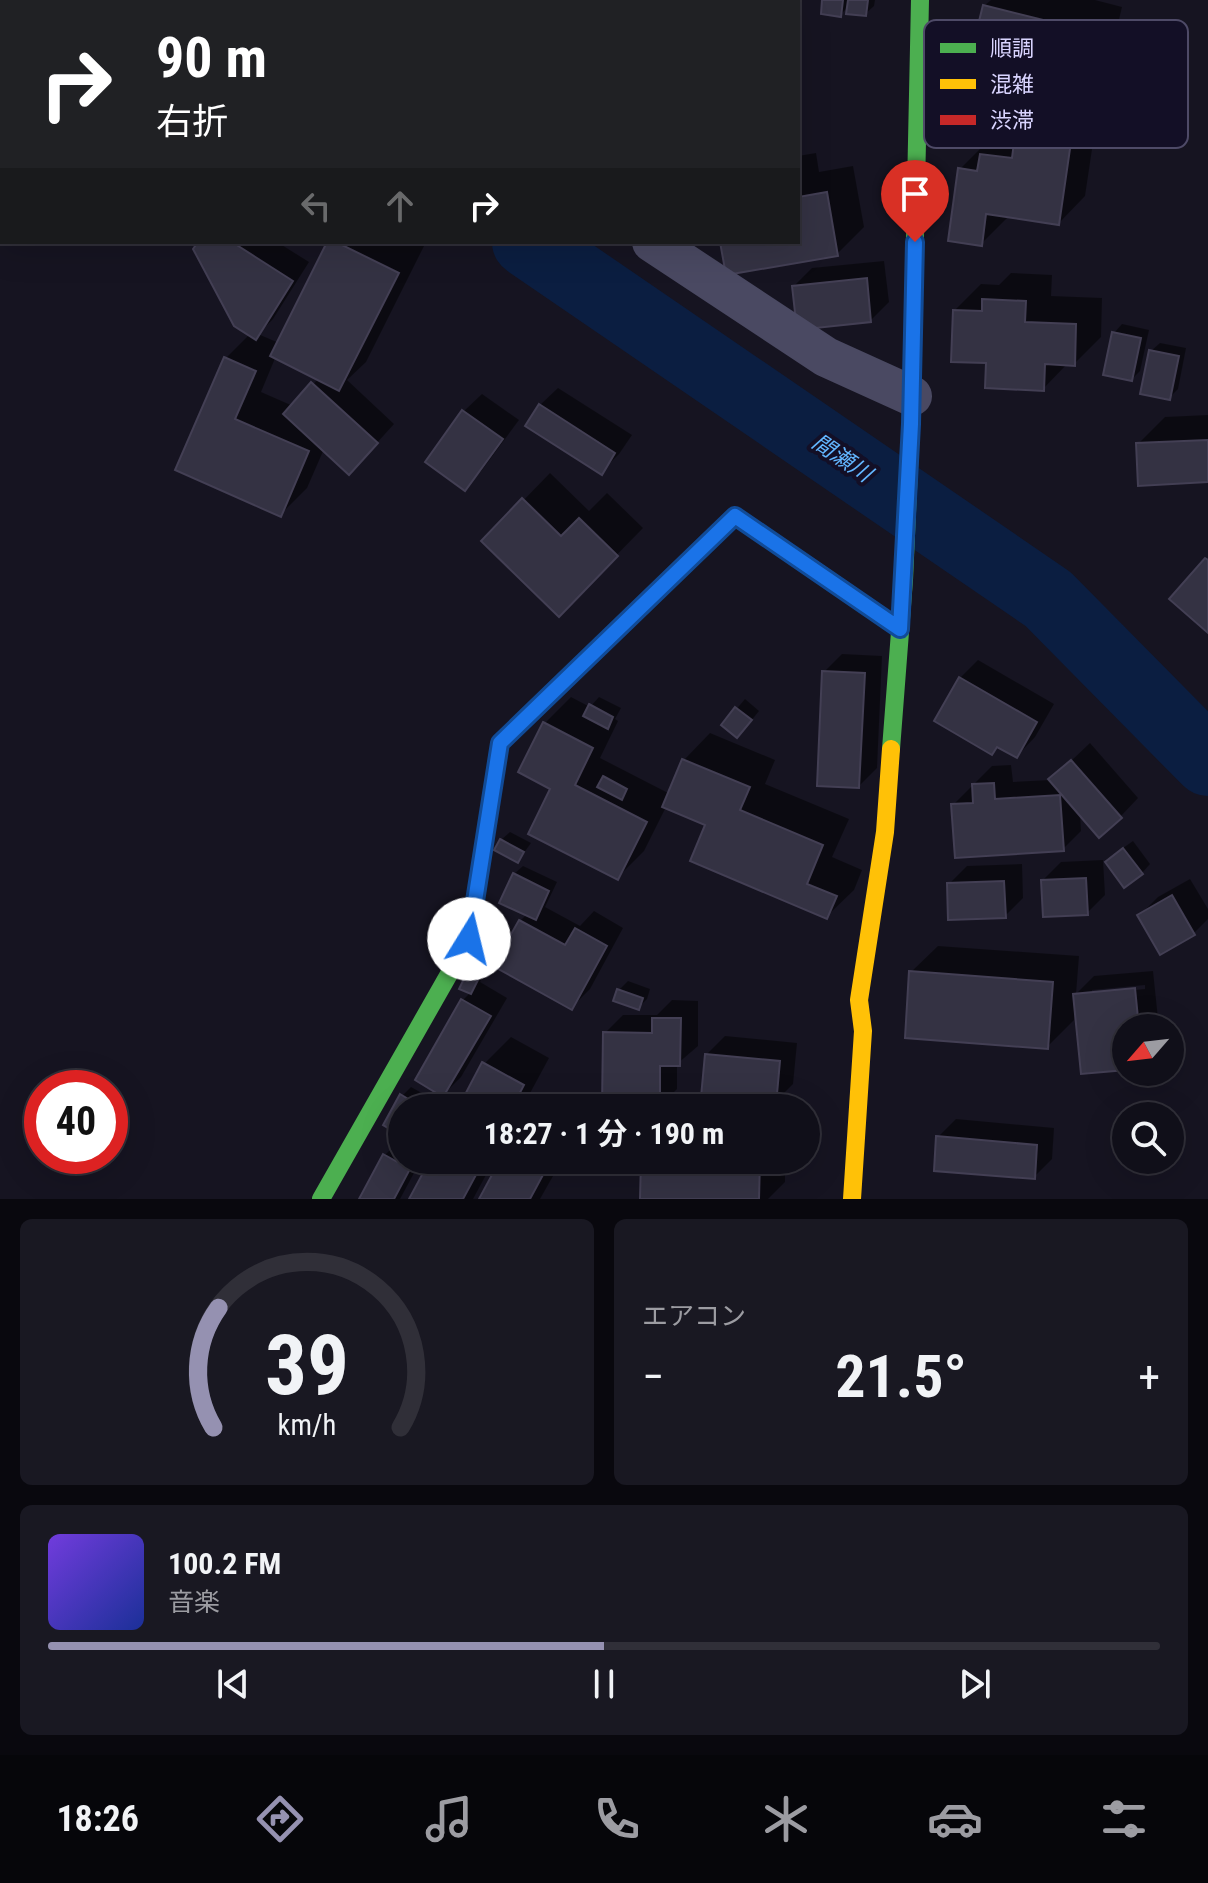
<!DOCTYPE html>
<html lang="ja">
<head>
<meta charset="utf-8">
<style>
  :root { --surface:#100f19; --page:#191822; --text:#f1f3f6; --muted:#9c9ca2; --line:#302f38; --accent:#9591b1 }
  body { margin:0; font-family:"Roboto Condensed","Noto Sans JP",sans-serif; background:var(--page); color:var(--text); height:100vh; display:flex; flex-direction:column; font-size:30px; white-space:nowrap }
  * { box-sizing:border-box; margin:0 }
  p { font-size:26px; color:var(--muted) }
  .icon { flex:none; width:44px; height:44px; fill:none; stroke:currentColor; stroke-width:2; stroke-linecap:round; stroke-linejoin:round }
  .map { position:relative; height:1199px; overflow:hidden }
  .side { display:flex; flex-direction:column; gap:20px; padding:20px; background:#09080e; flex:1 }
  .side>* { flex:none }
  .hud { position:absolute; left:0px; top:0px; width:800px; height:244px; box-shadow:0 8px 32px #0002,0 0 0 2px var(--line); background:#202124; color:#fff; overflow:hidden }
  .needle { width:52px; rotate:242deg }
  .controls { position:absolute; left:1112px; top:1014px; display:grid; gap:16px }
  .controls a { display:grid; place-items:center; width:72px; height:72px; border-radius:50%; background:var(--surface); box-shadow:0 8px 32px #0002,0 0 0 2px var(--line); font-size:40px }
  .speed { position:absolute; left:24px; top:1070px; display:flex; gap:16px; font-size:40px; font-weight:700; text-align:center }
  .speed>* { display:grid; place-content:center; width:104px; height:104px; border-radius:50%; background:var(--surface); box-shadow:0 8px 32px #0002,0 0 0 2px var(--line); line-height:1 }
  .speed .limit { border:12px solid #d22; background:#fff; color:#111 }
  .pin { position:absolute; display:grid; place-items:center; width:68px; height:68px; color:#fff; margin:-82px -34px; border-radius:50% 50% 50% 0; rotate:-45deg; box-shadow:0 0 8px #0007 }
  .pin .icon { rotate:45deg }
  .me { position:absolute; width:88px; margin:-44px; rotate:9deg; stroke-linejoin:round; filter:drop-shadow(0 0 6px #0008) }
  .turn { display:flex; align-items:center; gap:28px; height:168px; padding:0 24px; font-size:36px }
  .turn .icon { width:104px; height:104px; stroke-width:2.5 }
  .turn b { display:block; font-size:56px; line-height:68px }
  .lanes { display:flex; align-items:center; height:76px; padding:0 24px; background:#0003; justify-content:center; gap:40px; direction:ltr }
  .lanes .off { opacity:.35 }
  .big { font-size:60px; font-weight:700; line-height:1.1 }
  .side .tile { flex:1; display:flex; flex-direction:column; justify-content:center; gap:12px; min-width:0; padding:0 28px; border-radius:12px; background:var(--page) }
  .side .dial { align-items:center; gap:0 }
  .dial svg { height:208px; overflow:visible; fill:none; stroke:var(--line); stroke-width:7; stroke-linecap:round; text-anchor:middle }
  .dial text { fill:var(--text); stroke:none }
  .song { display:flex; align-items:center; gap:24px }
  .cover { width:96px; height:96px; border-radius:12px; background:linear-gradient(135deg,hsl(260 70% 55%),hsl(230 70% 35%)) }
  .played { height:8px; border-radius:4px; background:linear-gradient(90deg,var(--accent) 50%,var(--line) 50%) }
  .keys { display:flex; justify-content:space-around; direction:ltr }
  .heat { display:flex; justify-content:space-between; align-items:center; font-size:44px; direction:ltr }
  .side .tiles { flex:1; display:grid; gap:20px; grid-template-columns:1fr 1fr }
  .tile:last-child { grid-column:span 2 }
  .trip { position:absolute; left:388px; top:1094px; width:432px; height:80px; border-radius:40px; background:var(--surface); box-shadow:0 8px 32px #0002,0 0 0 2px var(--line); font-weight:700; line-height:80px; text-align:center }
  .tabs { display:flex; height:128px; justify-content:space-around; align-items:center; background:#06060a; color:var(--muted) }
  .tabs .icon { width:56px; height:56px }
  .tabs .current { color:var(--accent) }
  .tabs b { font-size:36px; color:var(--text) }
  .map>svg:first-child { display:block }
  .shadow { fill:#0007; fill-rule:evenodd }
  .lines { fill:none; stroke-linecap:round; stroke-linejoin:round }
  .river { stroke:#0b1e41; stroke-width:70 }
  .building { fill:#343243; stroke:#433f54; stroke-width:2 }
  .street { stroke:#4a4962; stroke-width:40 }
  .fast { stroke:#4caf50; stroke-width:18 }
  .slow { stroke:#ffc107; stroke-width:18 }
  .jam { stroke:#c62828; stroke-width:18 }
  .rail { stroke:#43596b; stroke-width:6; stroke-dasharray:12 10; stroke-linecap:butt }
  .route-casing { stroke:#114b97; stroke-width:20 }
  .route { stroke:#1a73e8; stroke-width:14 }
  .labels { text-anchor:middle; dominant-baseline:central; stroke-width:8; stroke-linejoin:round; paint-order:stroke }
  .water-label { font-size:22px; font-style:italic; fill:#62b6ff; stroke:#130f26 }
  .key { fill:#130f26; stroke:#4e4a67; stroke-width:2 }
  .key-label { font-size:22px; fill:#d9d4ff }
</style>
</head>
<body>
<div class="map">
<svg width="1208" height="1199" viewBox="0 0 1208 1199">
  <rect width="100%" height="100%" fill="#161421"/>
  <!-- shadow -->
  <g class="shadow">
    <path d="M528 0H566L527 2Z"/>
    <path d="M581 0H747L581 2Z"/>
    <path d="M824 0H875L874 6 865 14 849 6 840 15Z"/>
    <path d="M991 0H1095L1122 7 1107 69 1081 96 984 6Z"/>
    <path d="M1075 106 1098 109 1085 196 1059 223 1008 217 981 244 960 169 986 143 993 144 1009 128 1027 131 1042 116 1062 119Z"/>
    <path d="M816 153 819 172 853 166 864 227 837 254 723 242H798V156Z"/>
    <path d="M201 242H277L309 262 273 319 258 334 279 343 329 242H415L424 246 366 362 347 380 394 424 366 455 324 449 307 488 281 514 178 469 226 358 250 334ZM276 356 319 378 293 406 261 392Z"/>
    <path d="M884 261 889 302 871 320 794 286 812 268Z"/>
    <path d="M1011 273 1052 275 1051 296 1102 298 1101 337 1074 364 1068 363 1043 389 988 361 955 310 981 284 999 285Z"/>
    <path d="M1122 324 1149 330 1140 371 1132 379 1114 333Z"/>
    <path d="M1160 343 1186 348 1178 389 1169 398 1151 351Z"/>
    <path d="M558 388 632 435 619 454 601 472 540 405Z"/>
    <path d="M482 394 519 420 482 470 464 488V411Z"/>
    <path d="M1208 415V480L1138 444 1165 417Z"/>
    <path d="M550 473 589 511 607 493 643 528 559 614 484 541Z"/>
    <path d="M842 654 882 656 877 768 859 786 824 672Z"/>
    <path d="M978 660 1054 704 1035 737 1017 756 999 746 992 752 960 678Z"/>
    <path d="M571 697 590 707 599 697 621 708 615 719 618 721 600 758 670 794 684 760 710 733 775 760 765 784 849 819 832 857 862 870 854 890 827 916 707 824 666 807 644 851 618 877 553 788 544 724Z"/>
    <path d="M745 699 759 711 746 727 724 724Z"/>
    <path d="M1090 743 1138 798 1121 816 1080 813 1081 831 1063 849 953 805 992 766 1011 765 1013 782 1051 780Z"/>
    <path d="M510 832 531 843 518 861 501 840Z"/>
    <path d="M1133 841 1150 864 1142 873 1116 853Z"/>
    <path d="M1103 860 1105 895 1087 913 1043 880 1061 862Z"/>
    <path d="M1022 864 1023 898 1005 916 949 884 967 866Z"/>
    <path d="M523 866 557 882 545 907 580 926 594 911 623 928 590 989 572 1007 520 921 527 914 514 874Z"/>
    <path d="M1190 879 1208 909V919L1194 933 1140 915 1158 897Z"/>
    <path d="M938 946 1079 956 1076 994 1094 976 1153 971 1159 1028H1126V1068L1075 1011 1074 1020 1047 1047 911 972ZM1145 985V989L1092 994V990Z"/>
    <path d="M482 955 491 959 480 982 507 998 461 1077 443 1095 463 1000 471 992Z"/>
    <path d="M628 981 650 989 647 999 638 1008 619 990Z"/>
    <path d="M672 1000 698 1001V1046L677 1064V1089L659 1107 605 1033 623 1015H657Z"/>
    <path d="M725 1036 797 1043 793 1084 773 1104 787 1105V1108H664L671 1101 754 1104 755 1100 707 1054Z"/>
    <path d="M511 1037 549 1058 522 1108H460L484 1064Z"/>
    <path d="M411 1087 429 1097 423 1108H402V1133V1096Z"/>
    <path d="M956 1119 1054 1128 1052 1159 1034 1177 938 1137Z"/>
    <path d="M402 1138V1160H421L400 1199H361L385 1155Z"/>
    <path d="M432 1160H494L473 1199H411Z"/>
    <path d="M502 1160H562L540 1199H481Z"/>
    <path d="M644 1160H785V1182L768 1199H642Z"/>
  </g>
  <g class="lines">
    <!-- river -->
    <g class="river">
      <path d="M177 0 180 2"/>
      <path d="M527 242 1048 599 1208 761"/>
    </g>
  </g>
  <!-- building -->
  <g class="building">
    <path d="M579 0H637L646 2H578Z"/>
    <path d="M822 0H843L841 17 821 14Z"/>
    <path d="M848 0H868L866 16 846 14Z"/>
    <path d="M983 5 1096 33 1081 98 967 70Z"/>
    <path d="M1046 132 1072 135 1059 225 986 214 982 246 948 241 958 168 977 171 980 154 1012 158 1014 142 1044 146Z"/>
    <path d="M827 192 838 256 726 275 720 242H798V197Z"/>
    <path d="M198 242H232L293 281 256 340 234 326 193 249Z"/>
    <path d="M327 242H336L399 273 339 391 270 356Z"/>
    <path d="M867 278 871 322 797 330 792 286Z"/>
    <path d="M982 299 1026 301 1025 322 1076 324 1075 366 1045 364 1044 391 985 388 986 363 951 362 953 310 982 311Z"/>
    <path d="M1112 332 1141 338 1132 381 1103 375Z"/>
    <path d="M1149 350 1179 356 1170 400 1140 394Z"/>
    <path d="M224 357 256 371 235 419 309 451 281 517 175 470Z"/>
    <path d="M311 382 378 443 349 475 283 414Z"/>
    <path d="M539 404 615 453 602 475 525 426Z"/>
    <path d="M462 410 503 439 465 491 425 462Z"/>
    <path d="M1208 440V482L1138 486 1136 443Z"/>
    <path d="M522 498 561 536 579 518 618 556 559 617 481 541Z"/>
    <path d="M1205 558 1208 560V633L1169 599Z"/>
    <path d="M822 671 865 673 859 788 817 786Z"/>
    <path d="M959 677 1037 722 1017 758 997 747 992 755 934 721Z"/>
    <path d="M589 704 613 717 608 729 583 716Z"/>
    <path d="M735 707 752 720 737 738 721 725Z"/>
    <path d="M543 722 593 748 575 785 647 822 618 880 528 834 550 789 518 772Z"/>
    <path d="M682 759 750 787 740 810 823 845 807 884 837 896 827 919 690 861 705 825 662 807Z"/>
    <path d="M1071 760 1122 818 1099 838 1048 779Z"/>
    <path d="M603 776 627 789 622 800 597 787Z"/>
    <path d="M994 783 995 799 1060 795 1064 851 955 858 951 804 973 803 972 784Z"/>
    <path d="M500 839 524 852 518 863 494 850Z"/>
    <path d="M1123 848 1143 874 1124 888 1105 862Z"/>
    <path d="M513 873 549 891 536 920 499 903Z"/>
    <path d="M1086 878 1088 915 1043 917 1041 880Z"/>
    <path d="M1004 881 1006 918 948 920 947 883Z"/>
    <path d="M1172 895 1195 935 1160 955 1137 915Z"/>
    <path d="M519 920 565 945 575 928 607 946 572 1010 493 966Z"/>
    <path d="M472 962 484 968 471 994 459 989Z"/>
    <path d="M909 971 1053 982 1048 1049 905 1038Z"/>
    <path d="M1135 988 1139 1028H1126V1070L1081 1074 1073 994Z"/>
    <path d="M617 989 643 998 639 1010 613 1001Z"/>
    <path d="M461 999 491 1016 443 1097 415 1080Z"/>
    <path d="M652 1018H681L680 1066H660V1108H602L603 1032 652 1033Z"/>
    <path d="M705 1054 780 1061 776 1105 701 1097Z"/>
    <path d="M482 1062 524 1085 512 1108H458Z"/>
    <path d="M400 1094 421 1107 402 1108V1136L383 1125Z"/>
    <path d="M936 1136 1037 1145 1035 1179 934 1171Z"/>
    <path d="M383 1154 410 1169 394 1199H359Z"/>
    <path d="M430 1160H484L463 1199H409Z"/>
    <path d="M500 1160H551L530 1199H479Z"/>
    <path d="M641 1160H760L759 1199H640Z"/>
  </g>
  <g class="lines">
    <!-- street -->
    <g class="street">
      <path d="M286 0 289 2"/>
      <path d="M652 242 826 357 912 396"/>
    </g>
    <!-- fast -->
    <g class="fast">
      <path d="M891 749 904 580 911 424 920 0"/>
      <path d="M321 1199 469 939 500 743 528 716"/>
    </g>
    <!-- slow -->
    <g class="slow">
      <path d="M813 569 900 629"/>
      <path d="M852 1199 863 1031 859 1000 885 832 891 749"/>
    </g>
    <!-- jam -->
    <path class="jam" d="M528 716 735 516 813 569"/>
    <!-- rail -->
    <g class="rail">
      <path d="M39 2 40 0"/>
      <path d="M0 77 2 73"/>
    </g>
  </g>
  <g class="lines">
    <!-- route casing -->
    <g class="route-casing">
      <path id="route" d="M469 939 500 743 735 516 900 629 911 424 915 242"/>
    </g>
    <!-- route -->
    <use href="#route" class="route"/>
  </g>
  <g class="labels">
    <!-- water labels -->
    <g class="water-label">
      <text transform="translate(842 458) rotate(34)">間瀬川</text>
    </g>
  </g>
  <!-- legend -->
  <rect x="924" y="20" width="264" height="128" rx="12" class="key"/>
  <rect x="940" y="43" width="36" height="10" fill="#4caf50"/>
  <rect x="940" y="79" width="36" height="10" fill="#ffc107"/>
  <rect x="940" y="115" width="36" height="10" fill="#c62828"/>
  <g class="key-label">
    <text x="990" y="56">順調</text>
    <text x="990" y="92">混雑</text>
    <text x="990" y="128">渋滞</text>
  </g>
</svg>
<div class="controls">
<a><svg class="needle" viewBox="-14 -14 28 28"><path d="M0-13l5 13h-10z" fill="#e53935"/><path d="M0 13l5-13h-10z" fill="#9c9ca2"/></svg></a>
<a><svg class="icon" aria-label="search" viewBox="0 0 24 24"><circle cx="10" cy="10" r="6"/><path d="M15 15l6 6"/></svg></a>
</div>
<div class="speed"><div class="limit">40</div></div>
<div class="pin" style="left:915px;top:242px;background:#d93025"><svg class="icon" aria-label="arrive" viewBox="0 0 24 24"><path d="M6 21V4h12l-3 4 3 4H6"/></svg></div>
<svg class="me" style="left:469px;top:939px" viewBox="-20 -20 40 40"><circle r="19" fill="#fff"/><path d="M0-13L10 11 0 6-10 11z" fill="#1a73e8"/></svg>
<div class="trip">18:27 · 1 分 · 190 m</div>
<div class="hud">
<div class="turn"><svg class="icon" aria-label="right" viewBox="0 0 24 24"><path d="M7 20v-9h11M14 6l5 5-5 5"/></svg><div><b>90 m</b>右折</div></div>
<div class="lanes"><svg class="icon off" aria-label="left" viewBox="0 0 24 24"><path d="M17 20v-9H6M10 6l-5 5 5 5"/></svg><svg class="icon off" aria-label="ahead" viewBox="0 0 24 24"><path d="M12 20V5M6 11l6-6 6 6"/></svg><svg class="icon" aria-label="right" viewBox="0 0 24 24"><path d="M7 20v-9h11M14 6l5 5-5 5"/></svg></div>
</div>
</div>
<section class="side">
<div class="tiles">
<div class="tile dial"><svg viewBox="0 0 100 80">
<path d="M14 69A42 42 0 1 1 86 69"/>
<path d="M14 69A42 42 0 0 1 16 23" stroke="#9591b1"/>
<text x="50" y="56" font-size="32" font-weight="700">39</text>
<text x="50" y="72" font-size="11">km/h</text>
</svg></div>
<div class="tile"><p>エアコン</p>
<div class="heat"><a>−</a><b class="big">21.5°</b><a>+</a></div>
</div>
<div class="tile">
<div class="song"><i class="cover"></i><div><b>100.2 FM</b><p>音楽</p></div></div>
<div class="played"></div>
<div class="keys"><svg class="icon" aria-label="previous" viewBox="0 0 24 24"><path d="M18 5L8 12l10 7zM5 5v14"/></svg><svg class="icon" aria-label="pause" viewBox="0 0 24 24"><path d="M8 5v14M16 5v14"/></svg><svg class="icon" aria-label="next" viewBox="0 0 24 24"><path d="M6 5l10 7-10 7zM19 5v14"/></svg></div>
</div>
</div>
</section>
<nav class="tabs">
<b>18:26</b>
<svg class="icon current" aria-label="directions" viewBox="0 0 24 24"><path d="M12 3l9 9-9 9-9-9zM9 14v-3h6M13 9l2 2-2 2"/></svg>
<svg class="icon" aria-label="music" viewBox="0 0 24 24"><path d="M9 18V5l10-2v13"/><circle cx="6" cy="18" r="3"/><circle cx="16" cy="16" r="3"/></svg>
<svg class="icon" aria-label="phone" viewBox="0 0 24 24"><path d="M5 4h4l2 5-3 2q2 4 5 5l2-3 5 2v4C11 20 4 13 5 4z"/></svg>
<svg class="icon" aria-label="climate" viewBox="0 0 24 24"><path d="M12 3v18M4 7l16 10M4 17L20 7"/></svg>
<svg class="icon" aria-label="car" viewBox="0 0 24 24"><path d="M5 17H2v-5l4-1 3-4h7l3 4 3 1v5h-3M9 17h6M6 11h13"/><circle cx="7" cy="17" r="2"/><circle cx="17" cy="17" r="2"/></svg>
<svg class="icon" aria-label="filters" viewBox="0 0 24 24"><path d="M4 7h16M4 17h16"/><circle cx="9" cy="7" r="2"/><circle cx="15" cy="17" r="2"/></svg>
</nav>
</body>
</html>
